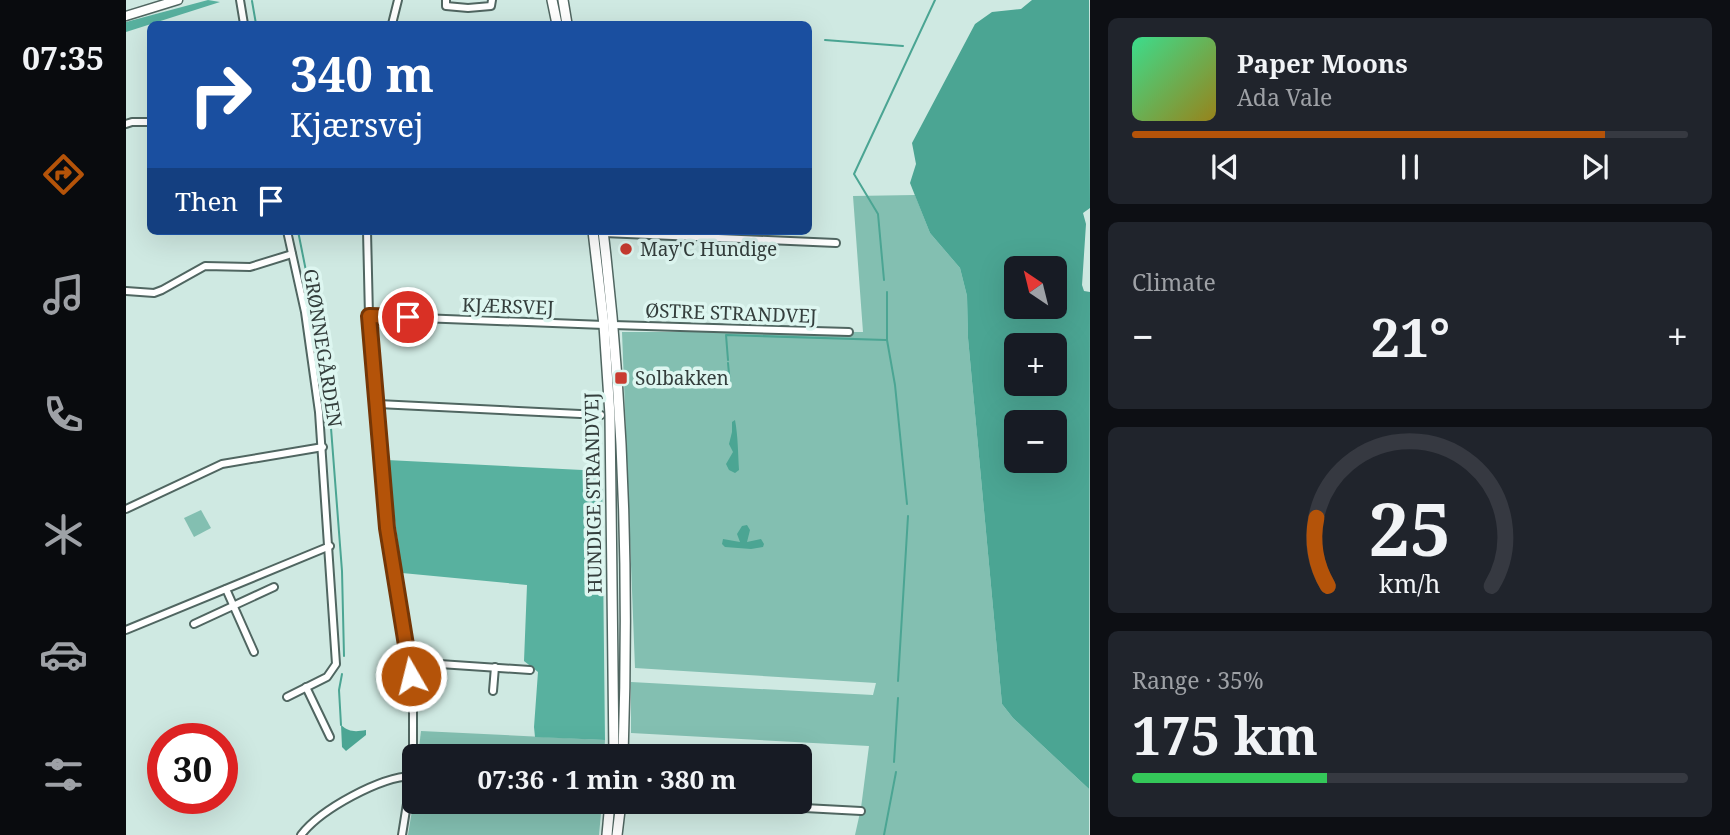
<!DOCTYPE html>
<html lang="en">
<head>
<meta charset="utf-8">
<style>
  :root { --surface:#171b24; --page:#20242c; --text:#f1f3f6; --muted:#9ea1a6; --line:#363941; --accent:#b45309 }
  body { margin:0; font-family:"Noto Serif",serif; background:var(--page); color:var(--text); height:100vh; display:flex; flex-direction:column; font-size:26px; white-space:nowrap }
  * { box-sizing:border-box; margin:0 }
  p { font-size:23px; color:var(--muted) }
  .icon { flex:none; width:38px; height:38px; fill:none; stroke:currentColor; stroke-width:2; stroke-linecap:round; stroke-linejoin:round }
  .map { position:relative; flex:1; overflow:hidden }
  .details { display:flex; flex-direction:column; gap:18px; padding:18px; background:#0d0f14; width:640px }
  .details>* { flex:none }
  .hud { position:absolute; left:21px; top:21px; width:665px; height:214px; border-radius:10px; box-shadow:0 7px 28px #0002; background:#1a4fa0; color:#fff; overflow:hidden }
  .needle { width:46px; rotate:325deg }
  .fabs { position:absolute; left:878px; top:256px; display:grid; gap:14px }
  .fabs a { display:grid; place-items:center; width:63px; height:63px; border-radius:10px; background:var(--surface); box-shadow:0 7px 28px #0002; font-size:35px }
  .speed { position:absolute; left:21px; top:723px; display:flex; gap:14px; font-size:35px; font-weight:700; text-align:center }
  .speed>* { display:grid; place-content:center; width:91px; height:91px; border-radius:50%; background:var(--surface); box-shadow:0 7px 28px #0002; line-height:1 }
  .speed .limit { border:10px solid #d22; background:#fff; color:#111 }
  .pin { position:absolute; display:grid; place-items:center; width:60px; height:60px; color:#fff; margin:-30px; border:4px solid #fff; border-radius:50%; box-shadow:0 2px 7px #0007 }
  .me { position:absolute; width:77px; margin:-38px; rotate:352deg; stroke-linejoin:round; filter:drop-shadow(0 0 5px #0008) }
  .turn { display:flex; align-items:center; gap:24px; height:147px; padding:0 28px; font-size:32px }
  .turn .icon { width:91px; height:91px; stroke-width:2.5 }
  .turn b { display:block; font-size:49px; line-height:60px }
  .then { display:flex; align-items:center; height:66px; padding:0 28px; background:#0003; gap:14px; font-size:26px }
  .big { font-size:52px; font-weight:700; line-height:1.1 }
  .details .widget { flex:1; display:flex; flex-direction:column; justify-content:center; gap:10px; min-width:0; padding:0 24px; border-radius:10px; background:var(--page) }
  .details .dial { align-items:center; gap:0 }
  .dial svg { height:182px; overflow:visible; fill:none; stroke:var(--line); stroke-width:7; stroke-linecap:round; text-anchor:middle }
  .dial text { fill:var(--text); stroke:none }
  .song { display:flex; align-items:center; gap:21px }
  .cover { width:84px; height:84px; border-radius:10px; background:linear-gradient(135deg,hsl(150 70% 55%),hsl(50 70% 35%)) }
  .played { height:7px; border-radius:4px; background:linear-gradient(90deg,var(--accent) 85%,var(--line) 85%) }
  .keys { display:flex; justify-content:space-around; direction:ltr }
  .heat { display:flex; justify-content:space-between; align-items:center; font-size:38px; direction:ltr }
  .charge { height:10px; border-radius:5px; background:linear-gradient(90deg,#34c759 35%,var(--line) 0) }
  .trip { position:absolute; left:276px; top:744px; width:410px; height:70px; border-radius:10px; background:var(--surface); box-shadow:0 7px 28px #0002; font-weight:700; line-height:70px; text-align:center }
  main { display:flex; flex:1; min-height:0 }
  .tab-bar { display:flex; flex-direction:column; width:126px; justify-content:space-around; align-items:center; background:#090b0e; color:var(--muted) }
  .tab-bar .icon { width:49px; height:49px }
  .tab-bar .current { color:var(--accent) }
  .tab-bar b { font-size:32px; color:var(--text) }
  .map>svg:first-child { display:block }
  .green { fill:#83bfb1 }
  .forest { fill:#58b19f }
  .water { fill:#4ba593; fill-rule:evenodd }
  .lines { fill:none; stroke-linecap:round; stroke-linejoin:round }
  .stream { stroke:#4ba593; stroke-width:2 }
  .minor-casing { stroke:#506661; stroke-width:10 }
  .tertiary-casing { stroke:#506661; stroke-width:11 }
  .secondary-casing { stroke:#506661; stroke-width:12 }
  .minor { stroke:#fff; stroke-width:6 }
  .tertiary { stroke:#fff; stroke-width:8 }
  .secondary { stroke:#fff; stroke-width:9 }
  .route-casing { stroke:#753606; stroke-width:18 }
  .route { stroke:#b45309; stroke-width:12 }
  .poi-dot { fill:#c93c31; stroke:#ddf6f0; stroke-width:2.5 }
  .labels { text-anchor:middle; dominant-baseline:central; stroke-width:7; stroke-linejoin:round; paint-order:stroke }
  .poi-label { font-size:19px; fill:#343e3c; stroke:#ddf6f0; text-anchor:start }
  .street-label { font-size:19px; fill:#343e3c; stroke:#ddf6f0 }
</style>
</head>
<body>
<main>
<nav class="tab-bar">
<b>07:35</b>
<svg class="icon current" aria-label="directions" viewBox="0 0 24 24"><path d="M12 3l9 9-9 9-9-9zM9 14v-3h6M13 9l2 2-2 2"/></svg>
<svg class="icon" aria-label="music" viewBox="0 0 24 24"><path d="M9 18V5l10-2v13"/><circle cx="6" cy="18" r="3"/><circle cx="16" cy="16" r="3"/></svg>
<svg class="icon" aria-label="phone" viewBox="0 0 24 24"><path d="M5 4h4l2 5-3 2q2 4 5 5l2-3 5 2v4C11 20 4 13 5 4z"/></svg>
<svg class="icon" aria-label="climate" viewBox="0 0 24 24"><path d="M12 3v18M4 7l16 10M4 17L20 7"/></svg>
<svg class="icon" aria-label="car" viewBox="0 0 24 24"><path d="M5 17H2v-5l4-1 3-4h7l3 4 3 1v5h-3M9 17h6M6 11h13"/><circle cx="7" cy="17" r="2"/><circle cx="17" cy="17" r="2"/></svg>
<svg class="icon" aria-label="filters" viewBox="0 0 24 24"><path d="M4 7h16M4 17h16"/><circle cx="9" cy="7" r="2"/><circle cx="15" cy="17" r="2"/></svg>
</nav>
<div class="map">
<svg width="964" height="835" viewBox="0 0 964 835">
  <rect width="100%" height="100%" fill="#cfe9e2"/>
  <!-- green -->
  <g class="green">
    <path d="M789 195 804 233 834 268 841 296 842 338 876 704 887 718 963 789V835H729L735 808 743 746 505 733V682L747 695 750 683 509 668 496 332H737L727 196Z"/>
    <path d="M75 510 85 528 68 537 58 518Z"/>
    <path d="M295 731 479 740 478 756H292Z"/>
    <path d="M289 792V802H476L473 835H282Z"/>
  </g>
  <!-- forest -->
  <g class="forest">
    <path d="M82 0 94 2 0 32V22Z"/>
    <path d="M261 460 476 471 479 740 409 737 408 727 412 672 398 661 401 585 276 573Z"/>
  </g>
  <!-- water -->
  <g class="water">
    <path d="M906 0H963L964 208 957 213 960 224 956 285 958 291 964 292 963 789 887 718 876 704 842 338 841 296 834 268 804 233 784 183 790 164 786 143 849 24 866 12 895 9ZM891 268H929V306H891ZM891 345H929V383H891ZM891 422H929V460H891Z"/>
    <path d="M609 420C612 436 612 453 613 470L609 473 603 470 600 464 607 452 603 444 606 432V422Z"/>
    <path d="M621 525 624 530 621 542 635 539 638 544 637 547 625 549 599 547 596 544 597 539 614 542 611 534 616 526Z"/>
    <path d="M215 725C223 732 229 732 240 730V735L220 751 216 747Z"/>
  </g>
  <g class="lines">
    <!-- stream -->
    <g class="stream">
      <path d="M126 1 130 24"/>
      <path d="M699 40 777 46"/>
      <path d="M172 231 199 366"/>
      <path d="M758 280 752 214 728 174 809 0"/>
      <path d="M761 292V340L769 385 781 504"/>
      <path d="M602 360 600 335 760 340"/>
      <path d="M602 363 604 384"/>
      <path d="M201 376 216 571 218 656"/>
      <path d="M772 681 782 516"/>
      <path d="M215 725 213 690 216 674"/>
      <path d="M768 762 772 698"/>
      <path d="M758 835 770 772"/>
    </g>
    <!-- minor casing -->
    <g class="minor-casing">
      <g id="minor">
        <path d="M114 0 118 24"/>
        <path d="M320 0V6L342 8 365 6 366 0"/>
        <path d="M266 24 272 0"/>
        <path d="M0 124 6 122H24"/>
        <path d="M241 231 243 316 261 528 284 662 287 691V766L276 835"/>
        <path d="M478 233 710 243"/>
        <path d="M0 291 28 293 36 290 79 266 124 267 166 254"/>
        <path d="M243 316 478 325"/>
        <path d="M487 325 723 332"/>
        <path d="M252 404 475 415"/>
        <path d="M0 509 96 464 197 447"/>
        <path d="M100 589 128 652"/>
        <path d="M68 624 148 587"/>
        <path d="M0 630 204 546"/>
        <path d="M284 662 404 670"/>
        <path d="M180 687 204 737"/>
        <path d="M367 691 369 667"/>
        <path d="M161 697 201 677 210 664 193 412 179 312 161 231"/>
        <path d="M564 802 735 811"/>
        <path d="M175 835C195 809 254 777 286 776"/>
      </g>
    </g>
    <!-- tertiary casing -->
    <g class="tertiary-casing">
      <path id="tertiary" d="M0 16 52 0"/>
    </g>
    <!-- secondary casing -->
    <g class="secondary-casing">
      <g id="secondary">
        <path d="M426 0 431 24"/>
        <path d="M437 0 441 24"/>
        <path d="M467 231 478 325 484 415 488 756"/>
        <path d="M477 231C498 405 503 581 497 756"/>
        <path d="M481 835 484 802"/>
        <path d="M491 835 495 802"/>
      </g>
    </g>
    <!-- minor -->
    <use href="#minor" class="minor"/>
    <!-- tertiary -->
    <use href="#tertiary" class="tertiary"/>
    <!-- secondary -->
    <use href="#secondary" class="secondary"/>
  </g>
  <g class="lines">
    <!-- route casing -->
    <g class="route-casing">
      <path id="route" d="M282 317 243 316 261 528 285 676"/>
    </g>
    <!-- route -->
    <use href="#route" class="route"/>
  </g>
  <!-- markers -->
  <g class="poi-dot">
    <circle cx="500" cy="249" r="7"/>
    <rect x="488" y="371" width="14" height="14" rx="3.5"/>
  </g>
  <g class="labels">
    <!-- poi labels -->
    <g class="poi-label">
      <text x="514" y="249">May'C Hundige</text>
      <text x="509" y="378">Solbakken</text>
    </g>
    <!-- street labels -->
    <g class="street-label">
      <text transform="translate(382 306) rotate(2)">KJÆRSVEJ</text>
      <text transform="translate(605 313) rotate(2)">ØSTRE STRANDVEJ</text>
      <text transform="translate(197 348) rotate(81)">GRØNNEGÅRDEN</text>
      <text transform="translate(467 493) rotate(-91)">HUNDIGE STRANDVEJ</text>
    </g>
  </g>
</svg>
<div class="fabs">
<a><svg class="needle" viewBox="-14 -14 28 28"><path d="M0-13l5 13h-10z" fill="#e53935"/><path d="M0 13l5-13h-10z" fill="#9ea1a6"/></svg></a>
<a>+</a>
<a>−</a>
</div>
<div class="speed"><div class="limit">30</div></div>
<div class="pin" style="left:282px;top:317px;background:#d93025"><svg class="icon" aria-label="arrive" viewBox="0 0 24 24"><path d="M6 21V4h12l-3 4 3 4H6"/></svg></div>
<svg class="me" style="left:285px;top:676px" viewBox="-20 -20 40 40"><circle r="17" fill="#b45309" stroke="#fff" stroke-width="3"/><path d="M0-11L8 9 0 5-8 9z" fill="#fff"/></svg>
<div class="trip">07:36 · 1 min · 380 m</div>
<div class="hud">
<div class="turn"><svg class="icon" aria-label="right" viewBox="0 0 24 24"><path d="M7 20v-9h11M14 6l5 5-5 5"/></svg><div><b>340 m</b>Kjærsvej</div></div>
<div class="then">Then<svg class="icon" aria-label="arrive" viewBox="0 0 24 24"><path d="M6 21V4h12l-3 4 3 4H6"/></svg></div>
</div>
</div>
<section class="details">
<div class="widget">
<div class="song"><i class="cover"></i><div><b>Paper Moons</b><p>Ada Vale</p></div></div>
<div class="played"></div>
<div class="keys"><svg class="icon" aria-label="previous" viewBox="0 0 24 24"><path d="M18 5L8 12l10 7zM5 5v14"/></svg><svg class="icon" aria-label="pause" viewBox="0 0 24 24"><path d="M8 5v14M16 5v14"/></svg><svg class="icon" aria-label="next" viewBox="0 0 24 24"><path d="M6 5l10 7-10 7zM19 5v14"/></svg></div>
</div>
<div class="widget"><p>Climate</p>
<div class="heat"><a>−</a><b class="big">21°</b><a>+</a></div>
</div>
<div class="widget dial"><svg viewBox="0 0 100 80">
<path d="M14 69A42 42 0 1 1 86 69"/>
<path d="M14 69A42 42 0 0 1 9 39" stroke="#b45309"/>
<text x="50" y="56" font-size="32" font-weight="700">25</text>
<text x="50" y="72" font-size="11">km/h</text>
</svg></div>
<div class="widget"><p>Range · 35%</p><b class="big">175 km</b><div class="charge"></div></div>
</section>
</main>
</body>
</html>
